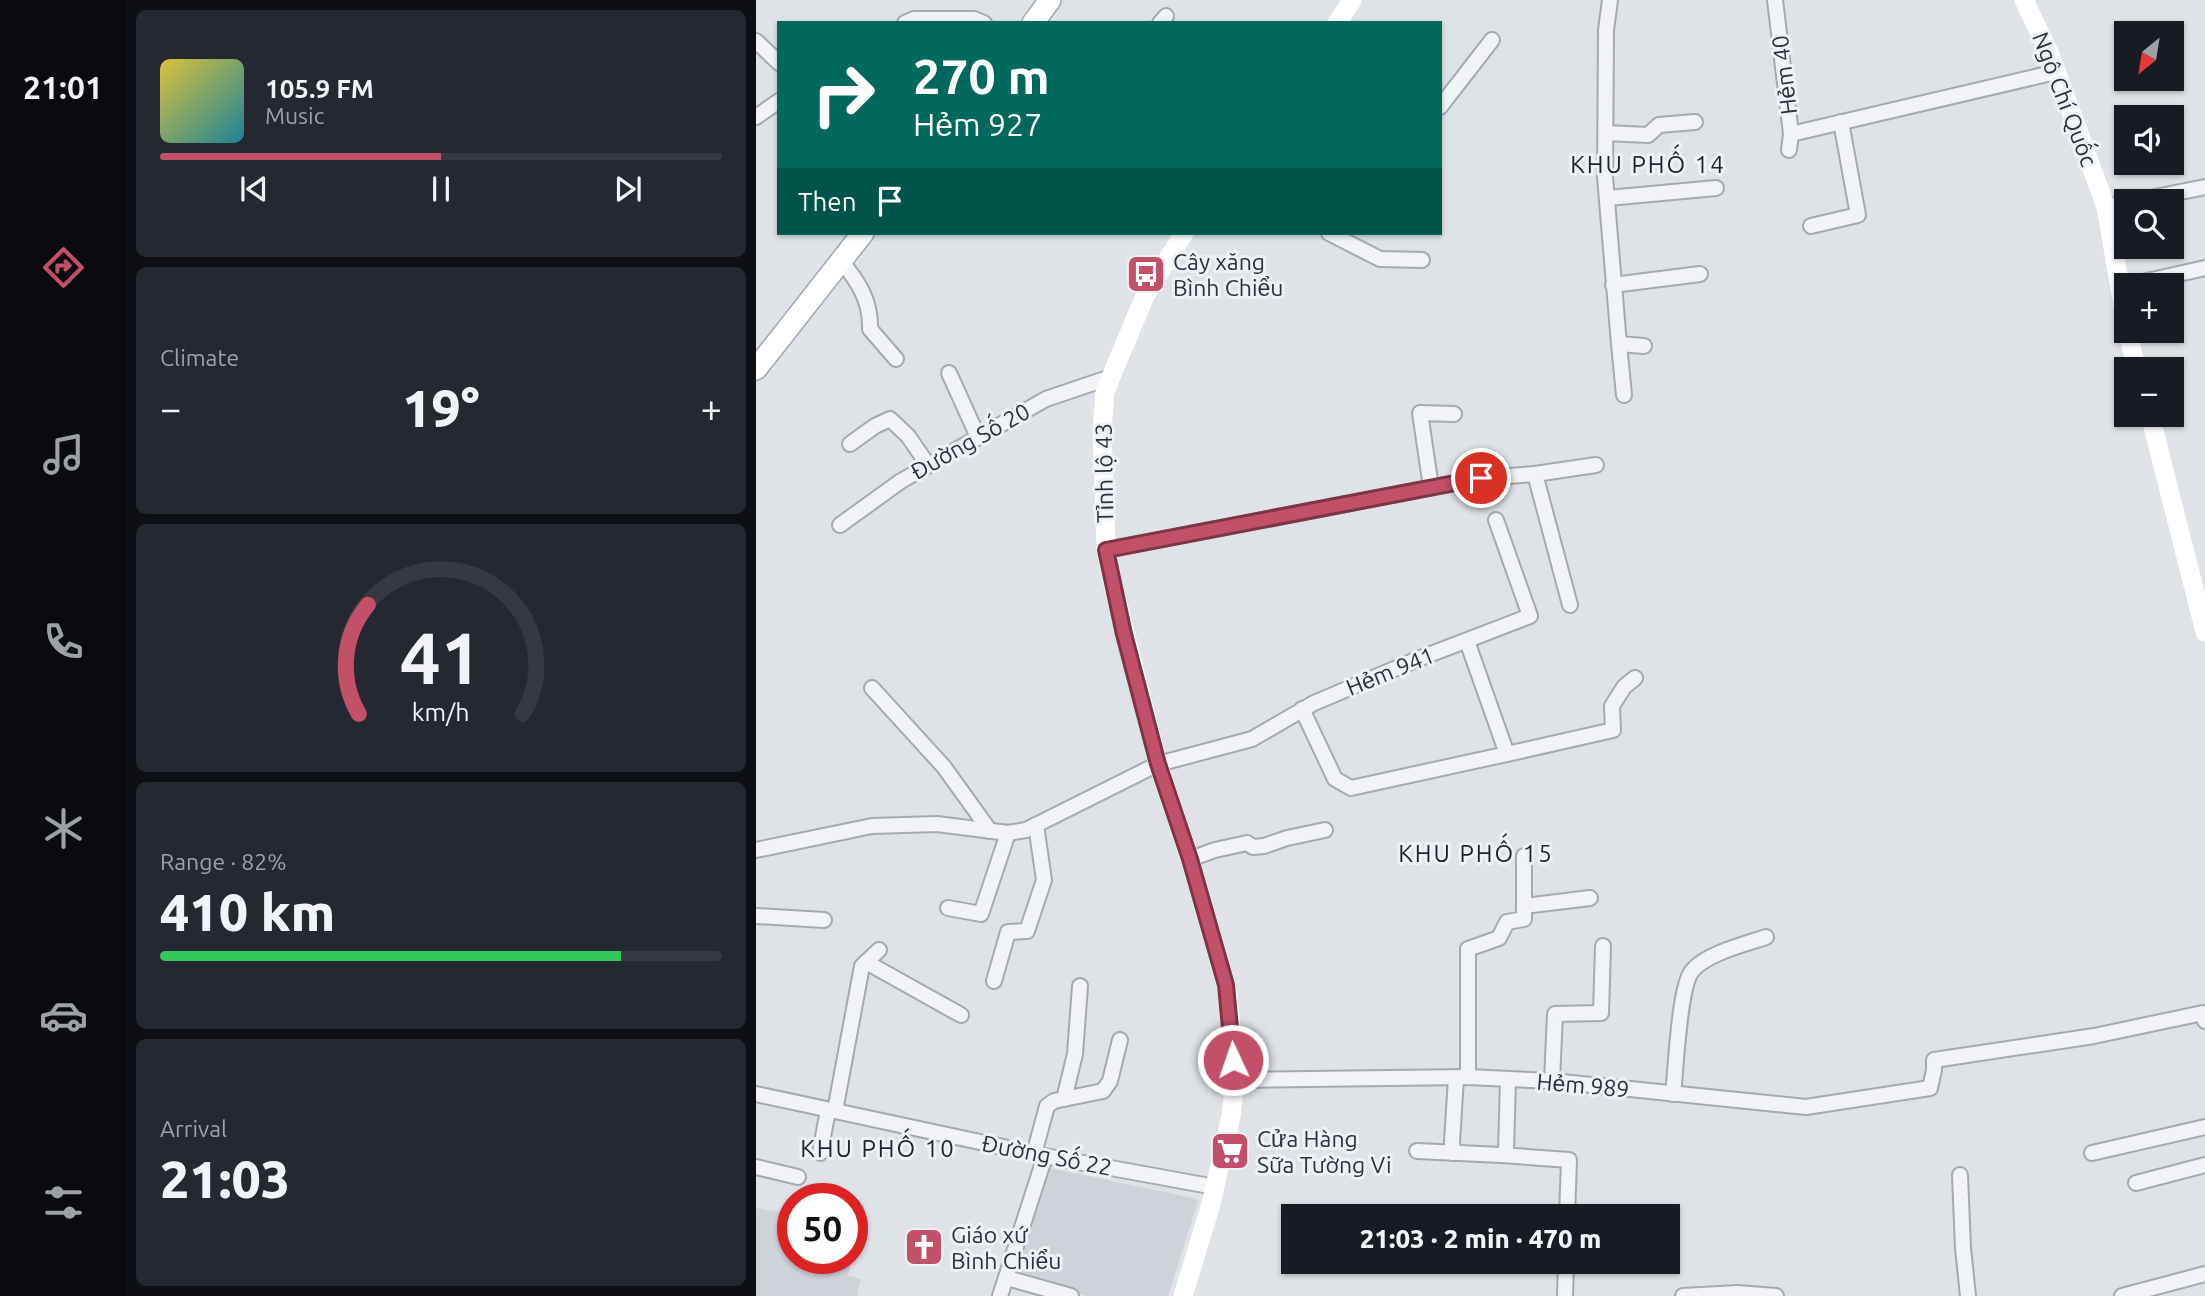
<!DOCTYPE html>
<html lang="en">
<head>
<meta charset="utf-8">
<style>
  :root { --surface:#171b24; --page:#242831; --text:#f1f3f6; --muted:#9ea1a6; --line:#363941; --accent:#c15068 }
  body { margin:0; font-family:Ubuntu,sans-serif; background:var(--page); color:var(--text); height:100vh; display:flex; flex-direction:column; font-size:26px; white-space:nowrap }
  * { box-sizing:border-box; margin:0 }
  p { font-size:23px; color:var(--muted) }
  .icon { flex:none; width:38px; height:38px; fill:none; stroke:currentColor; stroke-width:2; stroke-linecap:round; stroke-linejoin:round }
  .map { position:relative; flex:1; overflow:hidden }
  .drawer { display:flex; flex-direction:column; gap:10px; padding:10px; background:#0d0f14; width:630px }
  .drawer>* { flex:none }
  .banner { position:absolute; left:21px; top:21px; width:665px; height:214px; border-radius:0px; box-shadow:0 2px 5px #0004; background:#00695c; color:#fff; overflow:hidden }
  .needle { width:46px; rotate:210deg }
  .tools { position:absolute; left:1358px; top:21px; display:grid; gap:14px }
  .tools a { display:grid; place-items:center; width:70px; height:70px; border-radius:0px; background:var(--surface); box-shadow:0 2px 5px #0004; font-size:35px }
  .speed { position:absolute; left:21px; top:1183px; display:flex; gap:14px; font-size:35px; font-weight:700; text-align:center }
  .speed>* { display:grid; place-content:center; width:91px; height:91px; border-radius:50%; background:var(--surface); box-shadow:0 2px 5px #0004; line-height:1 }
  .speed .limit { border:10px solid #d22; background:#fff; color:#111 }
  .pin { position:absolute; display:grid; place-items:center; width:60px; height:60px; color:#fff; margin:-30px; border:4px solid #fff; border-radius:50%; box-shadow:0 2px 7px #0007 }
  .me { position:absolute; width:77px; margin:-38px; rotate:357deg; stroke-linejoin:round; filter:drop-shadow(0 0 5px #0008) }
  .turn { display:flex; align-items:center; gap:24px; height:147px; padding:0 21px; font-size:32px }
  .turn .icon { width:91px; height:91px; stroke-width:2.5 }
  .turn b { display:block; font-size:49px; line-height:60px }
  .then { display:flex; align-items:center; height:66px; padding:0 21px; background:#0003; gap:14px; font-size:26px }
  .big { font-size:52px; font-weight:800; line-height:1.1 }
  .drawer .widget { flex:1; display:flex; flex-direction:column; justify-content:center; gap:10px; min-width:0; padding:0 24px; border-radius:10px; background:var(--page) }
  .drawer .dial { align-items:center; gap:0 }
  .dial svg { height:182px; overflow:visible; fill:none; stroke:var(--line); stroke-width:7; stroke-linecap:round; text-anchor:middle }
  .dial text { fill:var(--text); stroke:none }
  .song { display:flex; align-items:center; gap:21px }
  .cover { width:84px; height:84px; border-radius:10px; background:linear-gradient(135deg,hsl(50 70% 55%),hsl(190 70% 35%)) }
  .played { height:7px; border-radius:4px; background:linear-gradient(90deg,var(--accent) 50%,var(--line) 50%) }
  .keys { display:flex; justify-content:space-around; direction:ltr }
  .heat { display:flex; justify-content:space-between; align-items:center; font-size:38px; direction:ltr }
  .charge { height:10px; border-radius:5px; background:linear-gradient(90deg,#34c759 82%,var(--line) 0) }
  .trip { position:absolute; left:525px; top:1204px; width:399px; height:70px; border-radius:0px; background:var(--surface); box-shadow:0 2px 5px #0004; font-weight:800; line-height:70px; text-align:center }
  main { display:flex; flex:1; min-height:0 }
  .tab-bar { display:flex; flex-direction:column; width:126px; justify-content:space-around; align-items:center; background:#090b0e; color:var(--muted) }
  .tab-bar .icon { width:49px; height:49px }
  .tab-bar .on { color:var(--accent) }
  .tab-bar b { font-size:32px; color:var(--text) }
  .map>svg:first-child { display:block }
  .built { fill:#ced2d9 }
  .lines { fill:none; stroke-linecap:round; stroke-linejoin:round }
  .street-casing { stroke:#a5aab1; stroke-width:18 }
  .primary-casing { stroke:#a0a8b1; stroke-width:24 }
  .street { stroke:#f1f3f6; stroke-width:14 }
  .secondary { stroke:#fff; stroke-width:19 }
  .primary { stroke:#fff; stroke-width:21 }
  .route-casing { stroke:#7d3444; stroke-width:18 }
  .route { stroke:#c15068; stroke-width:12 }
  .labels { text-anchor:middle; dominant-baseline:central; stroke-width:6; stroke-linejoin:round; paint-order:stroke }
  .street-label { font-size:23px; fill:#2a323d; stroke:#eef1f5 }
  .poi-label { font-size:23px; fill:#2a323d; stroke:#eef1f5; text-anchor:start }
  .neighbourhood-label { font-size:24px; letter-spacing:2px; fill:#1c232d; stroke:#eef1f5 }
</style>
</head>
<body>
<main>
<nav class="tab-bar">
<b>21:01</b>
<svg class="icon on" aria-label="directions" viewBox="0 0 24 24"><path d="M12 3l9 9-9 9-9-9zM9 14v-3h6M13 9l2 2-2 2"/></svg>
<svg class="icon" aria-label="music" viewBox="0 0 24 24"><path d="M9 18V5l10-2v13"/><circle cx="6" cy="18" r="3"/><circle cx="16" cy="16" r="3"/></svg>
<svg class="icon" aria-label="phone" viewBox="0 0 24 24"><path d="M5 4h4l2 5-3 2q2 4 5 5l2-3 5 2v4C11 20 4 13 5 4z"/></svg>
<svg class="icon" aria-label="climate" viewBox="0 0 24 24"><path d="M12 3v18M4 7l16 10M4 17L20 7"/></svg>
<svg class="icon" aria-label="car" viewBox="0 0 24 24"><path d="M5 17H2v-5l4-1 3-4h7l3 4 3 1v5h-3M9 17h6M6 11h13"/><circle cx="7" cy="17" r="2"/><circle cx="17" cy="17" r="2"/></svg>
<svg class="icon" aria-label="filters" viewBox="0 0 24 24"><path d="M4 7h16M4 17h16"/><circle cx="9" cy="7" r="2"/><circle cx="15" cy="17" r="2"/></svg>
</nav>
<section class="drawer">
<div class="widget">
<div class="song"><i class="cover"></i><div><b>105.9 FM</b><p>Music</p></div></div>
<div class="played"></div>
<div class="keys"><svg class="icon" aria-label="previous" viewBox="0 0 24 24"><path d="M18 5L8 12l10 7zM5 5v14"/></svg><svg class="icon" aria-label="pause" viewBox="0 0 24 24"><path d="M8 5v14M16 5v14"/></svg><svg class="icon" aria-label="next" viewBox="0 0 24 24"><path d="M6 5l10 7-10 7zM19 5v14"/></svg></div>
</div>
<div class="widget"><p>Climate</p>
<div class="heat"><a>−</a><b class="big">19°</b><a>+</a></div>
</div>
<div class="widget dial"><svg viewBox="0 0 100 80">
<path d="M14 69A42 42 0 1 1 86 69"/>
<path d="M14 69A42 42 0 0 1 18 21" stroke="#c15068"/>
<text x="50" y="56" font-size="32" font-weight="700">41</text>
<text x="50" y="72" font-size="11">km/h</text>
</svg></div>
<div class="widget"><p>Range · 82%</p><b class="big">410 km</b><div class="charge"></div></div>
<div class="widget"><p>Arrival</p><b class="big">21:03</b></div>
</section>
<div class="map">
<svg width="1449" height="1296" viewBox="0 0 1449 1296">
  <rect width="100%" height="100%" fill="#dfe3e7"/>
  <!-- built -->
  <g class="built">
    <path d="M294 1168 437 1198 442 1201 412 1296H330L260 1274Z"/>
    <path d="M0 1208 37 1214V1258H96L92 1276 105 1279 101 1293 103 1296H0Z"/>
  </g>
  <g class="lines">
    <!-- street casing -->
    <g class="street-casing">
      <g id="street">
        <path d="M854 0 850 30 849 177 863 344 888 346"/>
        <path d="M1019 0 1035 134 1033 150"/>
        <path d="M149 23 158 19H218L228 23"/>
        <path d="M404 23 410 16"/>
        <path d="M0 41 23 63"/>
        <path d="M684 107 736 40"/>
        <path d="M0 117 23 101"/>
        <path d="M850 133 892 135 903 125 939 122"/>
        <path d="M1035 134 1300 72"/>
        <path d="M852 198 960 188"/>
        <path d="M1379 201 1449 187"/>
        <path d="M1350 207 1370 203"/>
        <path d="M1055 226 1102 215 1085 122"/>
        <path d="M573 233 624 259 666 260"/>
        <path d="M85 261C102 281 115 301 114 329L140 359"/>
        <path d="M857 285 944 274"/>
        <path d="M1373 285 1449 268"/>
        <path d="M863 344 868 395"/>
        <path d="M193 373 222 437"/>
        <path d="M94 444 119 426 134 419 152 436 172 465"/>
        <path d="M779 474 814 605"/>
        <path d="M675 487 664 413 698 414"/>
        <path d="M84 525 145 481 290 399 355 377"/>
        <path d="M350 550 725 478 779 474 840 465"/>
        <path d="M116 688 188 767 234 831"/>
        <path d="M546 709 579 779 595 788 751 754 711 641"/>
        <path d="M751 754 857 730 856 706 868 687 879 678"/>
        <path d="M0 850 116 826 181 824 252 833 270 830 402 764 496 739 558 703 662 659 774 616 740 520"/>
        <path d="M434 859 459 850 491 843 497 847 508 846 531 838 569 830"/>
        <path d="M768 906 834 898"/>
        <path d="M192 908 225 914 252 833"/>
        <path d="M0 916 68 920"/>
        <path d="M110 962 205 1015"/>
        <path d="M238 981 252 932 271 931 288 880 280 825"/>
        <path d="M712 1077V949L743 938 751 922 768 919V856"/>
        <path d="M479 1080 712 1077 796 1081 1050 1107 1174 1088 1178 1070V1060L1338 1036 1447 1013 1449 1021"/>
        <path d="M796 1081 799 1014 845 1013 847 946"/>
        <path d="M0 1094 289 1156 459 1187"/>
        <path d="M917 1094C920 1069 923 987 936 971 949 954 989 944 1010 937"/>
        <path d="M308 1099 319 1054 324 986"/>
        <path d="M79 1111 106 966 123 950"/>
        <path d="M661 1151 745 1155 813 1160 811 1216"/>
        <path d="M64 1153 72 1110"/>
        <path d="M697 1153 696 1142 700 1078"/>
        <path d="M1336 1153 1449 1127"/>
        <path d="M278 1154 291 1106 298 1101 347 1091 354 1081 364 1040"/>
        <path d="M745 1155 750 1151 752 1080"/>
        <path d="M0 1167 42 1177"/>
        <path d="M1204 1175 1207 1248 1212 1296"/>
        <path d="M1380 1183 1449 1165"/>
        <path d="M251 1278 315 1296"/>
        <path d="M244 1296 289 1156"/>
        <path d="M809 1296 810 1262"/>
        <path d="M927 1296 981 1293 1020 1296"/>
        <path d="M1366 1296 1449 1274"/>
      </g>
    </g>
    <!-- primary casing -->
    <g class="primary-casing">
      <g id="primary">
        <path d="M277 23 294 0"/>
        <path d="M0 369 107 233"/>
      </g>
    </g>
    <!-- street -->
    <use href="#street" class="street"/>
    <!-- secondary -->
    <g class="secondary">
      <path d="M1268 0 1293 52 1350 207 1370 323"/>
      <path d="M581 23 596 0"/>
      <path d="M1372 331 1380 369"/>
      <path d="M1394 415 1449 632"/>
      <path d="M427 1296 455 1204 475 1116 479 1080 474 1013 470 985 434 859 402 764 357 584 350 550 346 431 349 392 357 372 389 296 428 233"/>
    </g>
    <!-- primary -->
    <use href="#primary" class="primary"/>
  </g>
  <g class="lines">
    <!-- route casing -->
    <g class="route-casing">
      <path id="route" d="M477 1060 470 985 434 859 402 764 368 634 350 550 725 478"/>
    </g>
    <!-- route -->
    <use href="#route" class="route"/>
  </g>
  <!-- icons -->
  <defs>
    <g id="bus-square" transform="scale(2.0125)"><rect x="-9" y="-9" width="18" height="18" rx="4" fill="#c15068" stroke="#eef1f5"/><path d="M-5-6H5V4H4V6H2V4H-2V6H-4V4H-5ZM-3.5-4V0h7V-4ZM-3.5 1.2v1.5H-2V1.2ZM2 1.2v1.5H3.5V1.2Z" fill="#fff"/></g>
    <g id="supermarket-square" transform="scale(2.0125)"><rect x="-9" y="-9" width="18" height="18" rx="4" fill="#c15068" stroke="#eef1f5"/><path d="M-6-5.5h2.5l.6 2H6L4.5 2H-2.5L-4.4-4H-6ZM-1.5 3.2a1.3 1.3 0 1 0 .1 0ZM3 3.2a1.3 1.3 0 1 0 .1 0Z" fill="#fff"/></g>
    <g id="church-square" transform="scale(2.0125)"><rect x="-9" y="-9" width="18" height="18" rx="4" fill="#c15068" stroke="#eef1f5"/><path d="M-1.2-6h2.4v3.5h3.3v2.4h-3.3V6h-2.4V-.1h-3.3v-2.4h3.3Z" fill="#fff"/></g>
  </defs>
  <g fill-rule="evenodd">
    <use href="#bus-square" x="390" y="274"/>
    <use href="#supermarket-square" x="474" y="1151"/>
    <use href="#church-square" x="168" y="1247"/>
  </g>
  <g class="labels">
    <!-- street labels -->
    <g class="street-label">
      <text transform="translate(1028 75) rotate(-97)">Hẻm 40</text>
      <text transform="translate(1309 99) rotate(69)">Ngô Chí Quốc</text>
      <text transform="translate(214 441) rotate(-29)">Đường Số 20</text>
      <text transform="translate(348 473) rotate(-91)">Tỉnh lộ 43</text>
      <text transform="translate(634 671) rotate(-22)">Hẻm 941</text>
      <text transform="translate(827 1085) rotate(5)">Hẻm 989</text>
      <text transform="translate(291 1155) rotate(11)">Đường Số 22</text>
    </g>
    <!-- poi labels -->
    <g class="poi-label">
      <text x="417" y="261">Cây xăng<tspan x="417" dy="26">Bình Chiểu</tspan></text>
      <text x="501" y="1138">Cửa Hàng<tspan x="501" dy="26">Sữa Tường Vi</tspan></text>
      <text x="195" y="1234">Giáo xứ<tspan x="195" dy="26">Bình Chiểu</tspan></text>
    </g>
    <!-- neighbourhood labels -->
    <g class="neighbourhood-label">
      <text x="892" y="164">KHU PHỐ 14</text>
      <text x="720" y="853">KHU PHỐ 15</text>
      <text x="122" y="1148">KHU PHỐ 10</text>
    </g>
  </g>
</svg>
<div class="tools">
<a><svg class="needle" viewBox="-14 -14 28 28"><path d="M0-13l5 13h-10z" fill="#e53935"/><path d="M0 13l5-13h-10z" fill="#9ea1a6"/></svg></a>
<a><svg class="icon" aria-label="sound" viewBox="0 0 24 24"><path d="M4 9h4l5-4v14l-5-4H4zM17 9q2 3 0 6"/></svg></a>
<a><svg class="icon" aria-label="search" viewBox="0 0 24 24"><circle cx="10" cy="10" r="6"/><path d="M15 15l6 6"/></svg></a>
<a>+</a>
<a>−</a>
</div>
<div class="speed"><div class="limit">50</div></div>
<div class="pin" style="left:725px;top:478px;background:#d93025"><svg class="icon" aria-label="arrive" viewBox="0 0 24 24"><path d="M6 21V4h12l-3 4 3 4H6"/></svg></div>
<svg class="me" style="left:477px;top:1060px" viewBox="-20 -20 40 40"><circle r="17" fill="#c15068" stroke="#fff" stroke-width="3"/><path d="M0-11L8 9 0 5-8 9z" fill="#fff"/></svg>
<div class="trip">21:03 · 2 min · 470 m</div>
<div class="banner">
<div class="turn"><svg class="icon" aria-label="right" viewBox="0 0 24 24"><path d="M7 20v-9h11M14 6l5 5-5 5"/></svg><div><b>270 m</b>Hẻm 927</div></div>
<div class="then">Then<svg class="icon" aria-label="arrive" viewBox="0 0 24 24"><path d="M6 21V4h12l-3 4 3 4H6"/></svg></div>
</div>
</div>
</main>
</body>
</html>
